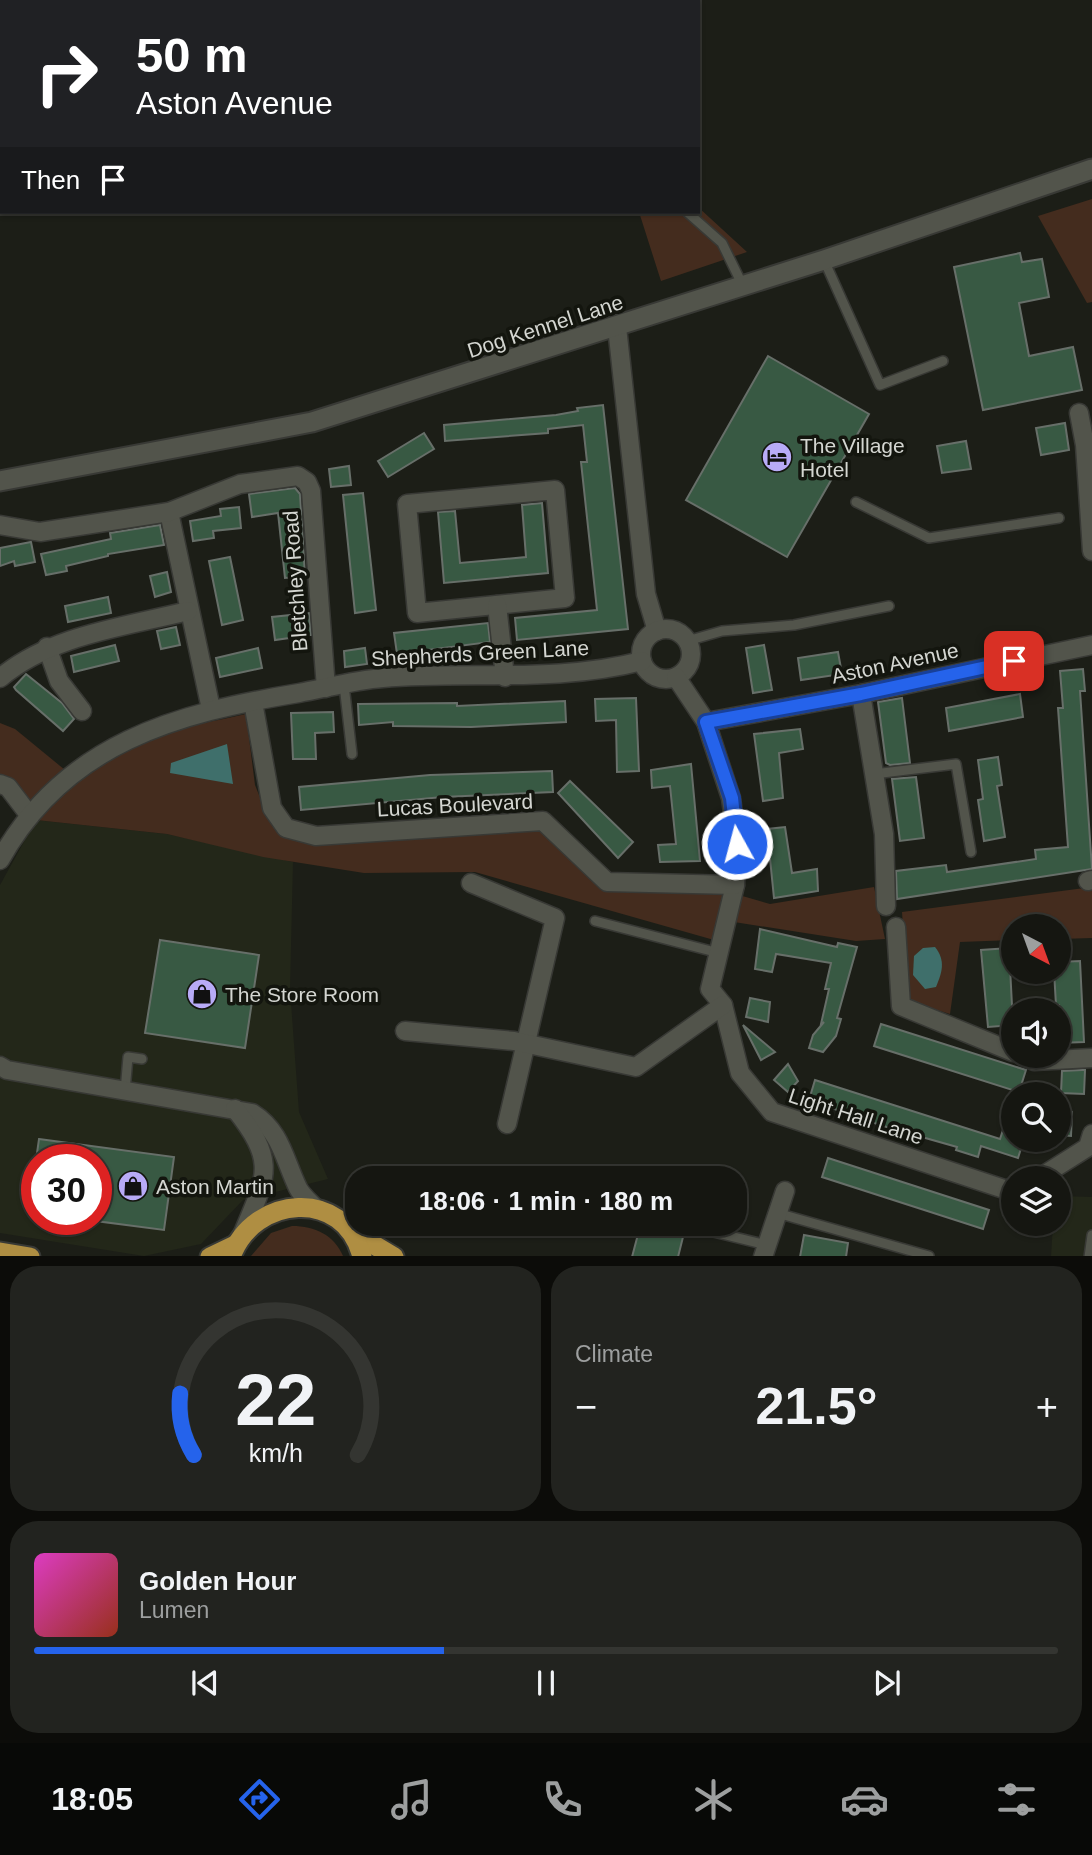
<!DOCTYPE html>
<html lang="en">
<head>
<meta charset="utf-8">
<style>
  :root { --surface:#151611; --page:#22231f; --text:#f1f3f6; --muted:#9d9f9f; --line:#343531; --accent:#2563eb }
  body { margin:0; font-family:Helvetica,sans-serif; background:var(--page); color:var(--text); height:100vh; display:flex; flex-direction:column; font-size:26px; white-space:nowrap }
  * { box-sizing:border-box; margin:0 }
  p { font-size:23px; color:var(--muted) }
  .icon { flex:none; width:38px; height:38px; fill:none; stroke:currentColor; stroke-width:2; stroke-linecap:round; stroke-linejoin:round }
  .map { position:relative; height:1256px; overflow:hidden }
  .panel { display:flex; flex-direction:column; gap:10px; padding:10px; background:#0c0c09; flex:1 }
  .panel>* { flex:none }
  .hud { position:absolute; left:0px; top:0px; width:700px; height:214px; box-shadow:0 2px 5px #0004,0 0 0 2px var(--line); background:#202124; color:#fff; overflow:hidden }
  .needle { width:46px; rotate:139deg }
  .tools { position:absolute; left:1001px; top:914px; display:grid; gap:14px }
  .tools a { display:grid; place-items:center; width:70px; height:70px; border-radius:50%; background:var(--surface); box-shadow:0 2px 5px #0004,0 0 0 2px var(--line); font-size:35px }
  .speed { position:absolute; left:21px; top:1144px; display:flex; gap:14px; font-size:35px; font-weight:700; text-align:center }
  .speed>* { display:grid; place-content:center; width:91px; height:91px; border-radius:50%; background:var(--surface); box-shadow:0 2px 5px #0004,0 0 0 2px var(--line); line-height:1 }
  .speed .limit { border:10px solid #d22; background:#fff; color:#111 }
  .pin { position:absolute; display:grid; place-items:center; width:60px; height:60px; color:#fff; margin:-30px; border-radius:14px; box-shadow:0 4px 10px #0006 }
  .me { position:absolute; width:77px; margin:-38px; rotate:353deg; stroke-linejoin:round; filter:drop-shadow(0 0 5px #0008) }
  .turn { display:flex; align-items:center; gap:24px; height:147px; padding:0 21px; font-size:32px }
  .turn .icon { width:91px; height:91px; stroke-width:2.5 }
  .turn b { display:block; font-size:49px; line-height:60px }
  .then { display:flex; align-items:center; height:66px; padding:0 21px; background:#0003; gap:14px; font-size:26px }
  .big { font-size:52px; font-weight:700; line-height:1.1 }
  .panel .widget { flex:1; display:flex; flex-direction:column; justify-content:center; gap:10px; min-width:0; padding:0 24px; border-radius:28px; background:var(--page) }
  .panel .dial { align-items:center; gap:0 }
  .dial svg { height:182px; overflow:visible; fill:none; stroke:var(--line); stroke-width:7; stroke-linecap:round; text-anchor:middle }
  .dial text { fill:var(--text); stroke:none }
  .song { display:flex; align-items:center; gap:21px }
  .cover { width:84px; height:84px; border-radius:10px; background:linear-gradient(135deg,hsl(310 70% 55%),hsl(10 70% 35%)) }
  .played { height:7px; border-radius:4px; background:linear-gradient(90deg,var(--accent) 40%,var(--line) 40%) }
  .keys { display:flex; justify-content:space-around; direction:ltr }
  .heat { display:flex; justify-content:space-between; align-items:center; font-size:38px; direction:ltr }
  .panel .tiles { flex:1; display:grid; gap:10px; grid-template-columns:1fr 1fr }
  .widget:last-child { grid-column:span 2 }
  .trip { position:absolute; left:345px; top:1166px; width:402px; height:70px; border-radius:28px; background:var(--surface); box-shadow:0 2px 5px #0004,0 0 0 2px var(--line); font-weight:700; line-height:70px; text-align:center }
  .menu { display:flex; height:112px; justify-content:space-around; align-items:center; background:#080907; color:var(--muted) }
  .menu .icon { width:49px; height:49px }
  .menu .on { color:var(--accent) }
  .menu b { font-size:32px; color:var(--text) }
  .map>svg:first-child { display:block }
  .built { fill:#232719; fill-rule:evenodd }
  .green { fill:#442c1e }
  .water { fill:#3f6f6b }
  .building { fill:#385943; stroke:#676f69; stroke-width:2 }
  .lines { fill:none; stroke-linecap:round; stroke-linejoin:round }
  .service-casing { stroke:#383935; stroke-width:12 }
  .minor-casing { stroke:#383935; stroke-width:21 }
  .tertiary-casing { stroke:#383935; stroke-width:23 }
  .trunk-casing { stroke:#383935; stroke-width:23 }
  .service { stroke:#52544b; stroke-width:9 }
  .minor { stroke:#52544b; stroke-width:18 }
  .tertiary { stroke:#52544b; stroke-width:19 }
  .trunk { stroke:#af8e42; stroke-width:19 }
  .route-casing { stroke:#184099; stroke-width:18 }
  .route { stroke:#2563eb; stroke-width:12 }
  .labels { text-anchor:middle; dominant-baseline:central; stroke-width:7; stroke-linejoin:round; paint-order:stroke }
  .street-label { font-size:21px; fill:#d4d6d1; stroke:#13150e }
  .poi-label { font-size:21px; fill:#d4d6d1; stroke:#13150e; text-anchor:start }
</style>
</head>
<body>
<div class="map">
<svg width="1092" height="1257" viewBox="0 0 1092 1257">
  <rect width="100%" height="100%" fill="#1c1e17"/>
  <!-- built -->
  <g class="built">
    <path d="M36 820 167 834 293 862 290 989 299 1112 328 1179 243 1200 201 1244 144 1256 0 1233V885ZM37 1160H96V1220H37Z"/>
    <path d="M1059 1196 1092 1197V1256L1051 1257 1053 1223H1059Z"/>
  </g>
  <!-- green -->
  <g class="green">
    <path d="M1092 199V302L1087 303 1038 216Z"/>
    <path d="M698 207 747 252 661 281 639 212H698Z"/>
    <path d="M246 714 255 785 265 810 309 843 541 830 605 887 725 891 714 940 475 872 364 873 263 857 167 834 36 820C70 786 109 749 156 735 185 726 216 721 246 714Z"/>
    <path d="M0 723 15 729 65 770 32 805 0 776Z"/>
    <path d="M874 887 885 939 856 941 734 922 739 895 770 904Z"/>
    <path d="M1092 887V938L1059 939V926H1013V940L960 942 950 1014 908 1001 902 912Z"/>
    <path d="M292 1226C315 1226 334 1235 343 1256H251L271 1233Z"/>
  </g>
  <!-- water -->
  <g class="water">
    <path d="M227 744 233 784 170 773 171 763Z"/>
    <path d="M935 947C946 961 942 972 936 987L925 989 913 975 914 956 923 948Z"/>
  </g>
  <!-- building -->
  <g class="building">
    <path d="M1020 253 1022 262 1042 259 1049 297 1019 303 1029 356 1073 347 1082 390 983 410 954 267Z"/>
    <path d="M768 356 869 414 787 557 686 500Z"/>
    <path d="M603 405 628 629 517 640 515 618 597 610 581 462H587L583 425 548 429V433L445 441 444 425 556 415 578 411 577 408Z"/>
    <path d="M1065 423 1069 450 1041 455 1036 428Z"/>
    <path d="M424 433 434 449 388 477 378 461Z"/>
    <path d="M966 441 971 469 942 473 937 446Z"/>
    <path d="M349 466 351 485 331 487 329 469Z"/>
    <path d="M295 488 300 494 305 576 285 578 278 513 252 517 249 494Z"/>
    <path d="M363 493 376 610 355 613 343 495Z"/>
    <path d="M542 503 548 573 444 583 438 512 455 511 460 563 526 557 522 505Z"/>
    <path d="M239 507 241 528 213 531 214 538 193 541 190 521 221 516 220 509Z"/>
    <path d="M160 525 164 545 108 554V556L66 566 67 571 46 575 41 554 111 539 110 533Z"/>
    <path d="M31 542 35 562 15 566 14 561 0 566V548Z"/>
    <path d="M230 557 243 620 222 625 209 561Z"/>
    <path d="M167 572 171 592 155 597 150 576Z"/>
    <path d="M108 597 111 613 68 622 65 606Z"/>
    <path d="M309 613 311 635 275 640 272 617Z"/>
    <path d="M488 623 490 642 397 654 394 633Z"/>
    <path d="M176 627 180 645 161 649 157 631Z"/>
    <path d="M115 645 119 661 74 672 71 656Z"/>
    <path d="M764 645 772 690 753 693 746 648Z"/>
    <path d="M258 648 262 668 220 677 216 658Z"/>
    <path d="M365 648 367 664 345 667 344 651Z"/>
    <path d="M838 652 842 674 801 680 798 658Z"/>
    <path d="M1083 669 1085 691H1080L1092 869 897 899 896 871 946 865 947 872 1036 859 1035 850 1068 847 1058 708H1063L1060 671Z"/>
    <path d="M26 674 62 703 74 719 63 731 16 690 14 687Z"/>
    <path d="M1020 694 1023 717 949 731 946 708Z"/>
    <path d="M636 698 639 771 617 772 616 720 596 721 595 699Z"/>
    <path d="M902 698 910 763 890 765 886 763 878 702Z"/>
    <path d="M565 701 566 722 471 727 393 726V722L359 725 358 704 457 703V706Z"/>
    <path d="M333 712 334 732 315 733 316 759H293L291 713Z"/>
    <path d="M800 729 803 749 779 753 783 798 763 801 754 734Z"/>
    <path d="M998 757 1002 785 997 786 1005 837 984 841 978 800 983 799 978 760Z"/>
    <path d="M691 764 700 861 660 862 658 845 676 844 670 786 652 788 651 770Z"/>
    <path d="M552 771 553 792 443 797 301 810 299 787 430 775Z"/>
    <path d="M916 777 924 838 900 841 892 779Z"/>
    <path d="M570 781 633 842 618 858 558 793Z"/>
    <path d="M785 827 792 873 817 869 818 891 774 898 767 829Z"/>
    <path d="M760 929 837 947 838 943 857 947 837 1018 841 1019 836 1036 823 1052 809 1048 813 1035 824 1022 821 1024 829 989H825L831 963 776 954 772 972 755 969Z"/>
    <path d="M160 940 259 955 245 1048 145 1033Z"/>
    <path d="M1009 948 1013 1025 988 1027 981 950Z"/>
    <path d="M1080 961 1084 1042 1059 1043V1005H1056L1054 971H1059V962Z"/>
    <path d="M750 998 770 1002 768 1022 746 1017Z"/>
    <path d="M881 1024 1026 1070 1019 1092 874 1046Z"/>
    <path d="M743 1025 775 1052 761 1060Z"/>
    <path d="M788 1064 798 1081 788 1092 774 1080Z"/>
    <path d="M1082 1070H1085L1084 1094 1061 1093 1062 1071Z"/>
    <path d="M815 1080 1000 1139 1011 1106 1013 1107V1139H1024L1018 1158 981 1146 978 1157 956 1150 957 1147 883 1126 809 1100Z"/>
    <path d="M1059 1111 1072 1112 1071 1136 1059 1135Z"/>
    <path d="M39 1139 174 1157 164 1230 96 1221V1160H36Z"/>
    <path d="M828 1158 989 1210 983 1229 822 1177Z"/>
    <path d="M641 1223H675L673 1230 684 1233 678 1257H632Z"/>
    <path d="M804 1235 848 1243 846 1257H800Z"/>
  </g>
  <g class="lines">
    <!-- service casing -->
    <g class="service-casing">
      <g id="service">
        <path d="M533 0 534 2"/>
        <path d="M687 212 722 243 743 286"/>
        <path d="M824 260 880 385 943 361"/>
        <path d="M856 502 929 538 1059 518"/>
        <path d="M687 641 722 631 794 625 889 606"/>
        <path d="M344 685 352 754"/>
        <path d="M874 774 956 764 971 852"/>
        <path d="M595 921 719 953"/>
        <path d="M125 1091 128 1057 142 1059"/>
        <path d="M777 1213 929 1256"/>
        <path d="M693 1227 767 1245"/>
        <path d="M1089 1257 1092 1235"/>
      </g>
    </g>
    <!-- minor casing -->
    <g class="minor-casing">
      <g id="minor">
        <path d="M617 327 646 594 657 631"/>
        <path d="M1079 413 1085 445 1092 551"/>
        <path d="M555 490 565 598 417 613 407 504Z"/>
        <path d="M169 512 211 709"/>
        <path d="M0 525 40 532 169 512 240 484 298 476 307 482 311 491 326 688"/>
        <path d="M497 605 505 677"/>
        <circle cx="666" cy="654" r="25"/>
        <path d="M47 647 59 681 82 711"/>
        <path d="M676 677 706 722 731 798 737 844 735 885 710 989 723 1005 740 1073 772 1112 1007 1190 1013 1187"/>
        <path d="M0 678C51 635 124 627 188 611"/>
        <path d="M861 694 884 834 886 906"/>
        <path d="M253 702 272 808 286 828 316 836 543 821 607 882 735 885"/>
        <path d="M706 722 861 694 1092 645"/>
        <path d="M0 784 8 787 30 816"/>
        <path d="M0 860C65 743 177 713 299 693 326 688 355 680 383 678 470 671 556 683 642 661"/>
        <path d="M1088 881 1092 880"/>
        <path d="M471 883 555 918 507 1124"/>
        <path d="M896 927 901 1006 1013 1052"/>
        <path d="M405 1031 514 1041 636 1067 723 1005"/>
        <path d="M1021 1055 1034 1061 1092 1058"/>
        <path d="M0 1066 7 1070 252 1113C281 1131 284 1159 298 1188 302 1196 311 1203 317 1210"/>
        <path d="M235 1109C277 1162 267 1175 243 1233"/>
        <path d="M1039 1178 1088 1147 1092 1134"/>
        <path d="M763 1257 785 1191"/>
      </g>
    </g>
    <!-- tertiary casing -->
    <g class="tertiary-casing">
      <path id="tertiary" d="M0 481 312 422 824 260 1092 169"/>
    </g>
    <!-- trunk casing -->
    <g class="trunk-casing">
      <g id="trunk">
        <path d="M354 1233 394 1257"/>
        <path d="M0 1252 30 1257"/>
        <path d="M210 1257 235 1245"/>
        <path d="M231 1257C253 1195 345 1187 362 1257"/>
      </g>
    </g>
    <!-- service -->
    <use href="#service" class="service"/>
    <!-- minor -->
    <use href="#minor" class="minor"/>
    <!-- tertiary -->
    <use href="#tertiary" class="tertiary"/>
    <!-- trunk -->
    <use href="#trunk" class="trunk"/>
  </g>
  <g class="lines">
    <!-- route casing -->
    <g class="route-casing">
      <path id="route" d="M737 844 732 798 706 722 861 694 1014 661"/>
    </g>
    <!-- route -->
    <use href="#route" class="route"/>
  </g>
  <!-- icons -->
  <defs>
    <g id="hotel-disc" transform="scale(1.575)"><circle r="9.5" fill="#b8abf7" stroke="#13150e"/><path d="M-6-4.5h1.5V1H6V5H4.5V3h-9V5H-6ZM-4 0a1.8 1.8 0 1 1 3.6 0ZM.5 0V-2.5h3Q6-2.5 6 0Z" fill="#111"/></g>
    <g id="shop-disc" transform="scale(1.575)"><circle r="9.5" fill="#b8abf7" stroke="#13150e"/><path d="M-5-2.5h2.3a2.7 3.5 0 0 1 5.4 0H5L5.5 6h-11ZM-1.5-2.5h3a1.5 2.3 0 0 0-3 0Z" fill="#111"/></g>
  </defs>
  <g fill-rule="evenodd">
    <use href="#hotel-disc" x="777" y="457"/>
    <use href="#shop-disc" x="202" y="994"/>
    <use href="#shop-disc" x="133" y="1186"/>
  </g>
  <g class="labels">
    <!-- street labels -->
    <g class="street-label">
      <text transform="translate(545 326) rotate(-18)">Dog Kennel Lane</text>
      <text transform="translate(295 581) rotate(-94)">Bletchley Road</text>
      <text transform="translate(480 653) rotate(-3)">Shepherds Green Lane</text>
      <text transform="translate(895 663) rotate(-12)">Aston Avenue</text>
      <text transform="translate(455 805) rotate(-3)">Lucas Boulevard</text>
      <text transform="translate(856 1116) rotate(18)">Light Hall Lane</text>
    </g>
    <!-- poi labels -->
    <g class="poi-label">
      <text x="800" y="445">The Village<tspan x="800" dy="24">Hotel</tspan></text>
      <text x="225" y="994">The Store Room</text>
      <text x="156" y="1186">Aston Martin</text>
    </g>
  </g>
</svg>
<div class="tools">
<a><svg class="needle" viewBox="-14 -14 28 28"><path d="M0-13l5 13h-10z" fill="#e53935"/><path d="M0 13l5-13h-10z" fill="#9d9f9f"/></svg></a>
<a><svg class="icon" aria-label="sound" viewBox="0 0 24 24"><path d="M4 9h4l5-4v14l-5-4H4zM17 9q2 3 0 6"/></svg></a>
<a><svg class="icon" aria-label="search" viewBox="0 0 24 24"><circle cx="10" cy="10" r="6"/><path d="M15 15l6 6"/></svg></a>
<a><svg class="icon" aria-label="layers" viewBox="0 0 24 24"><path d="M12 4l9 5-9 5-9-5zM3 14l9 5 9-5"/></svg></a>
</div>
<div class="speed"><div class="limit">30</div></div>
<div class="pin" style="left:1014px;top:661px;background:#d93025"><svg class="icon" aria-label="arrive" viewBox="0 0 24 24"><path d="M6 21V4h12l-3 4 3 4H6"/></svg></div>
<svg class="me" style="left:737px;top:844px" viewBox="-20 -20 40 40"><circle r="17" fill="#2563eb" stroke="#fff" stroke-width="3"/><path d="M0-11L8 9 0 5-8 9z" fill="#fff"/></svg>
<div class="trip">18:06 · 1 min · 180 m</div>
<div class="hud">
<div class="turn"><svg class="icon" aria-label="right" viewBox="0 0 24 24"><path d="M7 20v-9h11M14 6l5 5-5 5"/></svg><div><b>50 m</b>Aston Avenue</div></div>
<div class="then">Then<svg class="icon" aria-label="arrive" viewBox="0 0 24 24"><path d="M6 21V4h12l-3 4 3 4H6"/></svg></div>
</div>
</div>
<section class="panel">
<div class="tiles">
<div class="widget dial"><svg viewBox="0 0 100 80">
<path d="M14 69A42 42 0 1 1 86 69"/>
<path d="M14 69A42 42 0 0 1 8 42" stroke="#2563eb"/>
<text x="50" y="56" font-size="32" font-weight="700">22</text>
<text x="50" y="72" font-size="11">km/h</text>
</svg></div>
<div class="widget"><p>Climate</p>
<div class="heat"><a>−</a><b class="big">21.5°</b><a>+</a></div>
</div>
<div class="widget">
<div class="song"><i class="cover"></i><div><b>Golden Hour</b><p>Lumen</p></div></div>
<div class="played"></div>
<div class="keys"><svg class="icon" aria-label="previous" viewBox="0 0 24 24"><path d="M18 5L8 12l10 7zM5 5v14"/></svg><svg class="icon" aria-label="pause" viewBox="0 0 24 24"><path d="M8 5v14M16 5v14"/></svg><svg class="icon" aria-label="next" viewBox="0 0 24 24"><path d="M6 5l10 7-10 7zM19 5v14"/></svg></div>
</div>
</div>
</section>
<nav class="menu">
<b>18:05</b>
<svg class="icon on" aria-label="directions" viewBox="0 0 24 24"><path d="M12 3l9 9-9 9-9-9zM9 14v-3h6M13 9l2 2-2 2"/></svg>
<svg class="icon" aria-label="music" viewBox="0 0 24 24"><path d="M9 18V5l10-2v13"/><circle cx="6" cy="18" r="3"/><circle cx="16" cy="16" r="3"/></svg>
<svg class="icon" aria-label="phone" viewBox="0 0 24 24"><path d="M5 4h4l2 5-3 2q2 4 5 5l2-3 5 2v4C11 20 4 13 5 4z"/></svg>
<svg class="icon" aria-label="climate" viewBox="0 0 24 24"><path d="M12 3v18M4 7l16 10M4 17L20 7"/></svg>
<svg class="icon" aria-label="car" viewBox="0 0 24 24"><path d="M5 17H2v-5l4-1 3-4h7l3 4 3 1v5h-3M9 17h6M6 11h13"/><circle cx="7" cy="17" r="2"/><circle cx="17" cy="17" r="2"/></svg>
<svg class="icon" aria-label="filters" viewBox="0 0 24 24"><path d="M4 7h16M4 17h16"/><circle cx="9" cy="7" r="2"/><circle cx="15" cy="17" r="2"/></svg>
</nav>
</body>
</html>
